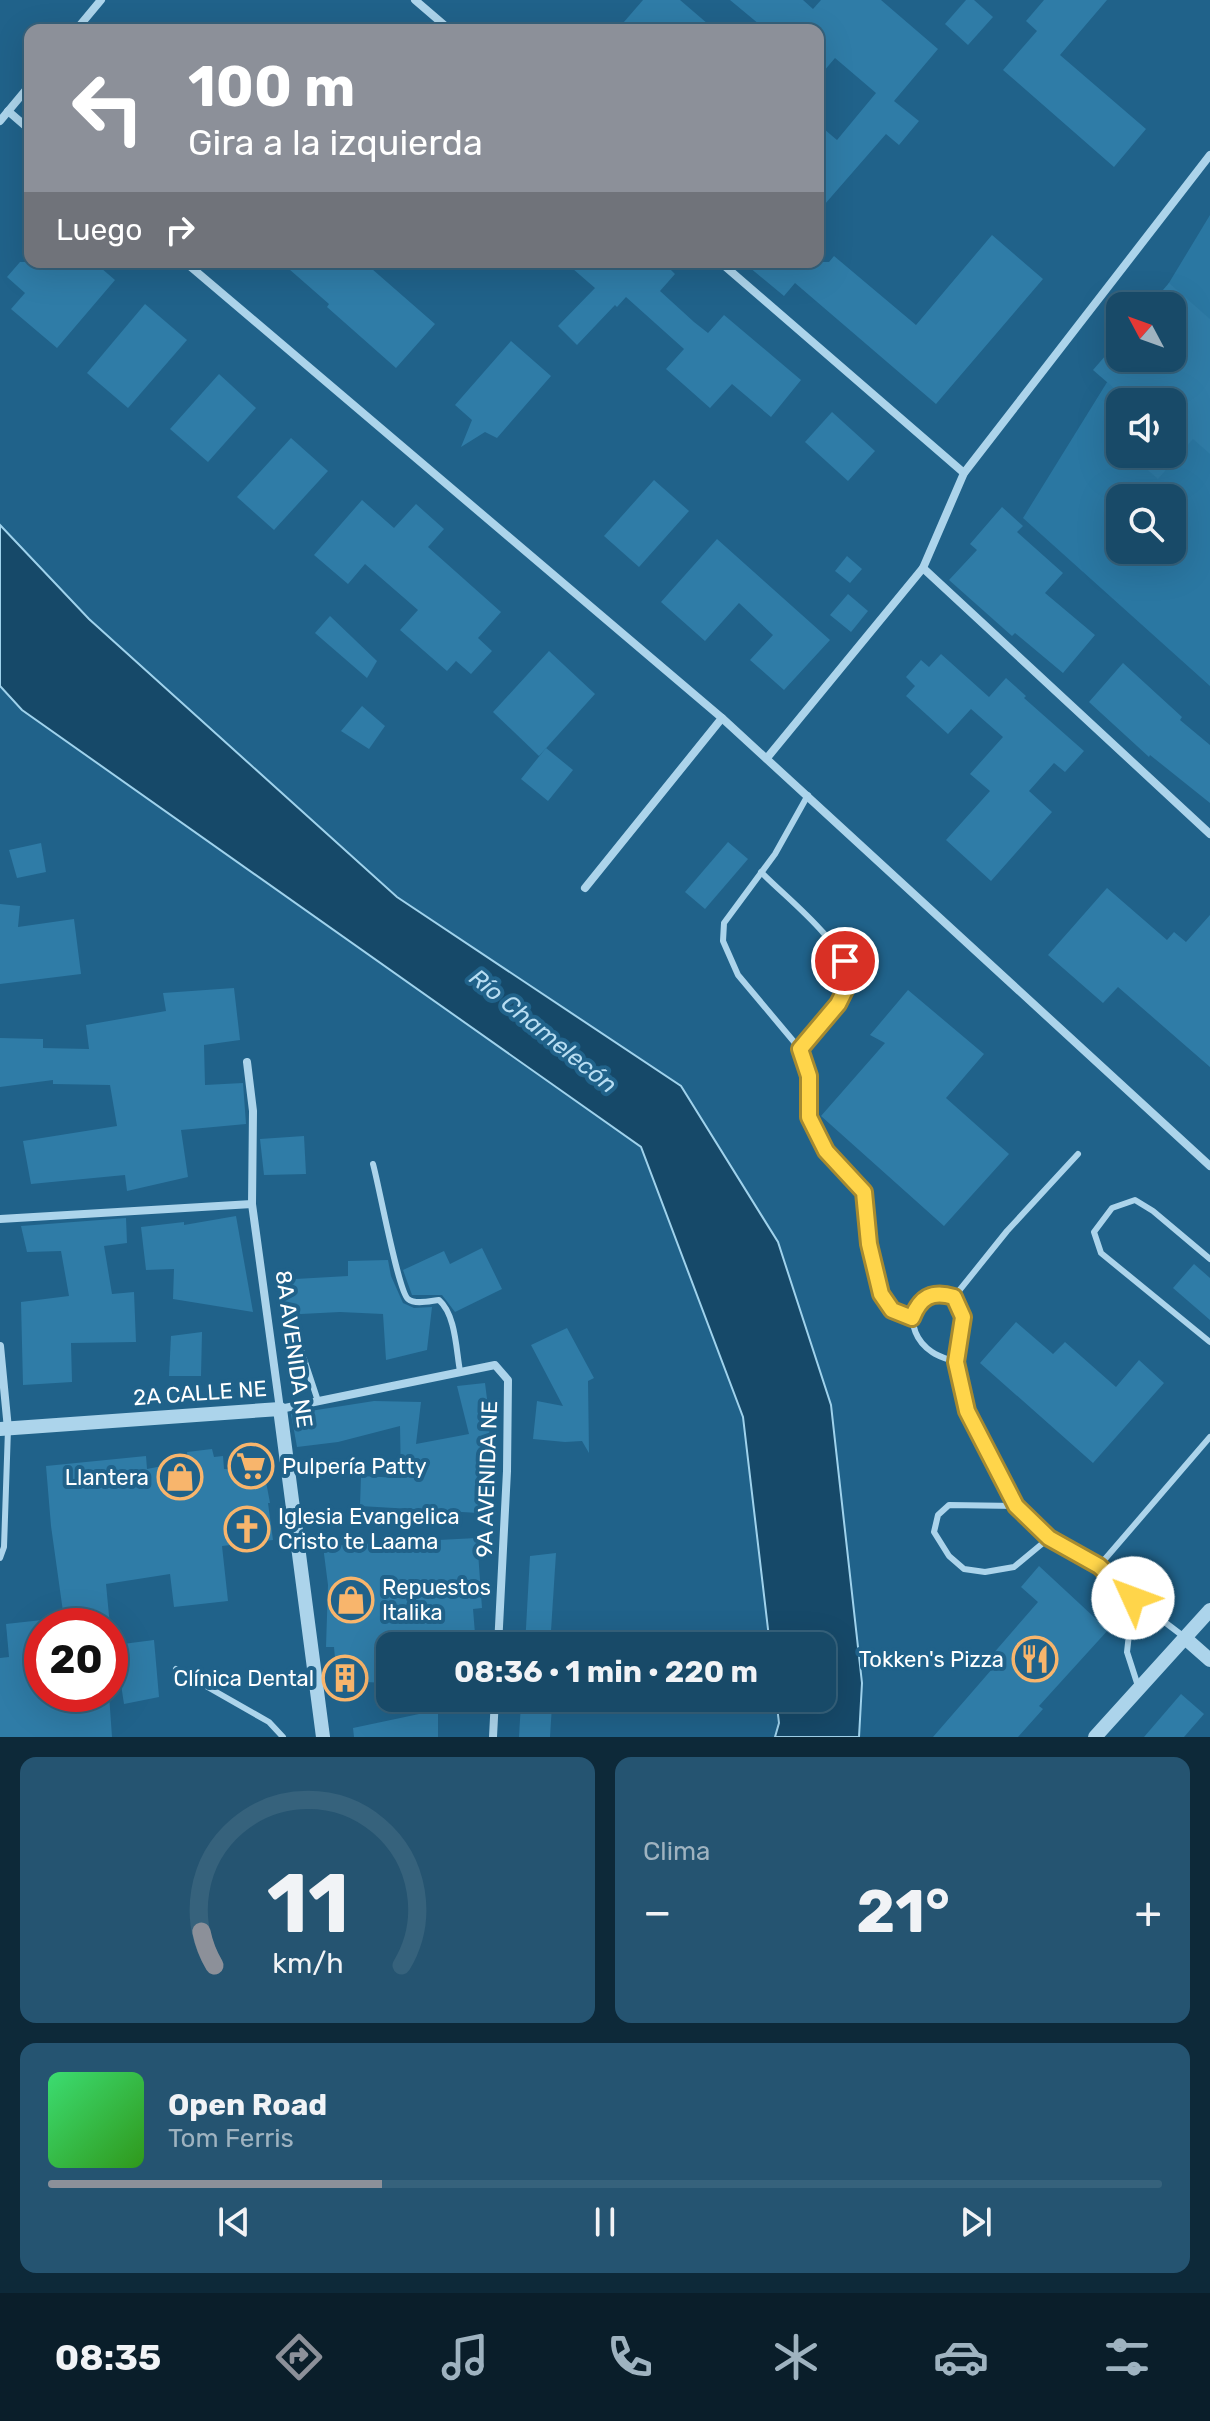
<!DOCTYPE html>
<html lang="es">
<head>
<meta charset="utf-8">
<style>
  :root { --surface:#184a68; --page:#255471; --text:#f1f3f6; --muted:#9fb3c0; --line:#36627c; --accent:#8c9099 }
  body { margin:0; font-family:Rubik,sans-serif; background:var(--page); color:var(--text); height:100vh; display:flex; flex-direction:column; font-size:30px; white-space:nowrap }
  * { box-sizing:border-box; margin:0 }
  p { font-size:26px; color:var(--muted) }
  .icon { flex:none; width:44px; height:44px; fill:none; stroke:currentColor; stroke-width:2; stroke-linecap:round; stroke-linejoin:round }
  .map { position:relative; height:1737px; overflow:hidden }
  .sheet { display:flex; flex-direction:column; gap:20px; padding:20px; background:#0d2939; flex:1 }
  .sheet>* { flex:none }
  .guide { position:absolute; left:24px; top:24px; width:800px; height:244px; border-radius:16px; box-shadow:0 8px 32px #0002,0 0 0 2px var(--line); background:#8c9099; color:#fff; overflow:hidden }
  .needle { width:52px; rotate:311deg }
  .controls { position:absolute; left:1106px; top:292px; display:grid; gap:16px }
  .controls a { display:grid; place-items:center; width:80px; height:80px; border-radius:16px; background:var(--surface); box-shadow:0 8px 32px #0002,0 0 0 2px var(--line); font-size:40px }
  .speed { position:absolute; left:24px; top:1608px; display:flex; gap:16px; font-size:40px; font-weight:700; text-align:center }
  .speed>* { display:grid; place-content:center; width:104px; height:104px; border-radius:50%; background:var(--surface); box-shadow:0 8px 32px #0002,0 0 0 2px var(--line); line-height:1 }
  .speed .limit { border:12px solid #d22; background:#fff; color:#111 }
  .pin { position:absolute; display:grid; place-items:center; width:68px; height:68px; color:#fff; margin:-34px; border:4px solid #fff; border-radius:50%; box-shadow:0 2px 8px #0007 }
  .me { position:absolute; width:88px; margin:-44px; rotate:313deg; stroke-linejoin:round; filter:drop-shadow(0 0 6px #0008) }
  .turn { display:flex; align-items:center; gap:28px; height:168px; padding:0 32px; font-size:36px }
  .turn .icon { width:104px; height:104px; stroke-width:2.5 }
  .turn b { display:block; font-size:56px; line-height:68px }
  .then { display:flex; align-items:center; height:76px; padding:0 32px; background:#0003; gap:16px; font-size:30px }
  .big { font-size:60px; font-weight:700; line-height:1.1 }
  .sheet .card { flex:1; display:flex; flex-direction:column; justify-content:center; gap:12px; min-width:0; padding:0 28px; border-radius:16px; background:var(--page) }
  .sheet .dial { align-items:center; gap:0 }
  .dial svg { height:208px; overflow:visible; fill:none; stroke:var(--line); stroke-width:7; stroke-linecap:round; text-anchor:middle }
  .dial text { fill:var(--text); stroke:none }
  .song { display:flex; align-items:center; gap:24px }
  .cover { width:96px; height:96px; border-radius:12px; background:linear-gradient(135deg,hsl(140 70% 55%),hsl(110 70% 35%)) }
  .played { height:8px; border-radius:4px; background:linear-gradient(90deg,var(--accent) 30%,var(--line) 30%) }
  .keys { display:flex; justify-content:space-around; direction:ltr }
  .heat { display:flex; justify-content:space-between; align-items:center; font-size:44px; direction:ltr }
  .sheet .tiles { flex:1; display:grid; gap:20px; grid-template-columns:1fr 1fr }
  .card:last-child { grid-column:span 2 }
  .trip { position:absolute; left:376px; top:1632px; width:460px; height:80px; border-radius:16px; background:var(--surface); box-shadow:0 8px 32px #0002,0 0 0 2px var(--line); font-weight:700; line-height:80px; text-align:center }
  .menu { display:flex; height:128px; justify-content:space-around; align-items:center; background:#0a1e2a; color:var(--muted) }
  .menu .icon { width:56px; height:56px }
  .menu .current { color:var(--accent) }
  .menu b { font-size:36px; color:var(--text) }
  .map>svg:first-child { display:block }
  .green { fill:#2a77a2; fill-rule:evenodd }
  .water { fill:#164969; stroke:#9fd2ec; stroke-width:2 }
  .building { fill:#2f7ca7 }
  .lines { fill:none; stroke-linecap:round; stroke-linejoin:round }
  .service { stroke:#acd4eb; stroke-width:6 }
  .minor { stroke:#acd4eb; stroke-width:8 }
  .tertiary { stroke:#acd4eb; stroke-width:14 }
  .route-casing { stroke:#a68a30; stroke-width:20 }
  .route { stroke:#ffd54a; stroke-width:14 }
  .labels { text-anchor:middle; dominant-baseline:central; stroke-width:8; stroke-linejoin:round; paint-order:stroke }
  .street-label { font-size:22px; fill:#fff; stroke:#20628a }
  .poi-label { font-size:22px; fill:#fff; stroke:#20628a; text-anchor:start }
  .water-label { font-size:24px; font-style:italic; fill:#b7ddf2; stroke:#20628a }
</style>
</head>
<body>
<div class="map">
<svg width="1210" height="1737" viewBox="0 0 1210 1737">
  <rect width="100%" height="100%" fill="#20628a"/>
  <!-- green -->
  <path class="green" d="M1210 215V686L1023 518 1122 358H1172V306H1155ZM1120 402H1172V454H1120ZM1120 498H1172V550H1120Z"/>
  <!-- water -->
  <path class="water" d="M0 525 89 619 397 897 681 1086 778 1242 831 1405 862 1683 859 1737H775L779 1723 776 1698H822V1646H770L743 1417 641 1147 22 710 0 686Z"/>
  <!-- building -->
  <g class="building">
    <path d="M643 0H680L715 30H617Z"/>
    <path d="M730 0H803L813 9 821 0H881L938 49 894 101 919 121 899 145 886 134 818 212V124L837 140 876 93 835 58 818 78V30H766Z"/>
    <path d="M966 0H974L993 17 968 45 945 24Z"/>
    <path d="M1044 0H1107L1060 55 1146 129 1114 167 1003 70 1037 31 1026 21Z"/>
    <path d="M992 235 1043 279 936 404 795 283 784 296 743 262H829L834 256 916 325Z"/>
    <path d="M20 262H94L115 280 57 348 11 309 25 293 7 277Z"/>
    <path d="M281 262H364L435 324 396 368 327 307 329 304Z"/>
    <path d="M565 262H663L675 274 660 291 694 322 708 333 724 315 801 380 771 417 732 384 710 408 666 369 684 349 626 297 617 307 615 305 577 345 558 326 595 288Z"/>
    <path d="M1169 283 1210 319V454L1193 439 1158 479 1129 454H1172V402H1130L1093 370 1120 339V358H1172V306H1149Z"/>
    <path d="M145 304 187 340 128 408 87 373Z"/>
    <path d="M511 341 551 376 497 438 485 432 461 447 472 420 455 405Z"/>
    <path d="M219 374 256 408 208 462 170 429Z"/>
    <path d="M832 412 875 451 848 481 805 442Z"/>
    <path d="M291 438 328 471 274 530 237 497Z"/>
    <path d="M654 480 689 511 639 567 604 536Z"/>
    <path d="M362 500 394 528 416 504 444 529 428 547 501 612 478 638 492 651 471 674 456 661 447 671 400 630 418 610 365 564 348 584 314 555Z"/>
    <path d="M1002 507 1023 526 1017 532 1063 573 1045 593 1095 635 1063 673 1015 633 1012 636 949 580 977 550 970 544Z"/>
    <path d="M717 539 830 640 784 690 750 660 773 635 739 603 705 641 661 602Z"/>
    <path d="M847 556 862 569 850 583 835 571Z"/>
    <path d="M848 594 868 611 851 632 830 615Z"/>
    <path d="M330 616 377 661 367 678 315 633Z"/>
    <path d="M549 651 595 694 539 756 493 712Z"/>
    <path d="M941 654 989 697 1006 678 1026 696 1024 698 1084 751 1065 772 1054 763 1029 791 1052 812 991 881 946 840 990 791 970 774 1003 737 971 709 948 734 906 696 915 686 906 677 921 660 929 667Z"/>
    <path d="M1123 663 1182 717 1180 720 1210 745V803L1150 755 1149 757 1089 702Z"/>
    <path d="M362 706 385 726 369 749 341 731Z"/>
    <path d="M546 748 573 770 548 801 521 779Z"/>
    <path d="M728 842 748 859 705 909 685 892Z"/>
    <path d="M41 843 46 872 17 878 9 850Z"/>
    <path d="M1107 888 1167 940 1174 932 1186 942 1210 915V1067L1118 987 1103 1003 1048 955Z"/>
    <path d="M0 904 20 906 18 927 74 919 81 974 0 984Z"/>
    <path d="M234 988 240 1040 204 1045 205 1085 243 1083 246 1124 181 1130 188 1177 127 1191 125 1175 31 1184 23 1141 117 1126 110 1085 53 1084V1080L0 1087V1038L43 1039V1048L89 1049 86 1025 166 1011 163 993Z"/>
    <path d="M908 990 984 1054 946 1098 1009 1154 944 1226 821 1116 885 1043 870 1035Z"/>
    <path d="M304 1136 306 1174 264 1175 260 1139Z"/>
    <path d="M236 1216 253 1312 173 1299 174 1269 146 1270 141 1227 184 1222V1225Z"/>
    <path d="M126 1218 127 1243 104 1246 112 1294 134 1292 136 1342 71 1343 72 1382 23 1385 21 1302 69 1296 61 1251 27 1252 21 1226Z"/>
    <path d="M482 1248 502 1289 455 1312 442 1295H412L403 1270 444 1251 450 1264Z"/>
    <path d="M388 1260 391 1276 403 1303 414 1308 432 1307 427 1350 386 1360 383 1314 340 1312 281 1315 278 1280 348 1276V1261Z"/>
    <path d="M1194 1264 1210 1278V1320L1173 1288Z"/>
    <path d="M1016 1322 1053 1354 1065 1342 1116 1387 1139 1360 1164 1383 1093 1463 980 1363Z"/>
    <path d="M567 1328 594 1378 588 1381 589 1453 582 1441 565 1442 533 1439 537 1401 563 1406 531 1345Z"/>
    <path d="M202 1332 201 1376H169L171 1336Z"/>
    <path d="M485 1383 490 1423 486 1486 489 1502 478 1503 479 1513 360 1506 361 1476 401 1478 400 1426 338 1442 297 1447 291 1414 374 1401 421 1402 416 1444 469 1434 457 1386Z"/>
    <path d="M212 1449 214 1457 223 1456 224 1469 264 1471 270 1503H268L273 1540 222 1546 228 1601 174 1607 170 1574 106 1584 110 1626H65L51 1526 46 1466 146 1456 147 1469 188 1461 187 1452Z"/>
    <path d="M477 1538 482 1608 473 1609 476 1646H390V1683L337 1681 334 1647H326L328 1585 323 1546Z"/>
    <path d="M556 1553 550 1646H525L530 1556Z"/>
    <path d="M1039 1566 1108 1630 1039 1706 1043 1709 1018 1737H933L999 1661 992 1655 1038 1602 1021 1587Z"/>
    <path d="M42 1620V1694H109L112 1737H0V1658L9 1657 6 1624Z"/>
    <path d="M154 1640 159 1697 124 1704 115 1645Z"/>
    <path d="M1181 1694 1204 1714 1184 1737H1144Z"/>
    <path d="M521 1703 552 1705 550 1737H519Z"/>
    <path d="M438 1710V1737H354L353 1728Z"/>
  </g>
  <g class="lines">
    <!-- service -->
    <g class="service">
      <path d="M808 795 775 854 724 923 723 941 738 975 800 1049 809 1076V1117L826 1151 864 1192 869 1244 881 1294 892 1310 912 1318"/>
      <path d="M761 872C793 904 836 935 851 978L838 1004 800 1049"/>
      <path d="M373 1164C379 1185 398 1291 408 1299 415 1305 430 1301 439 1300 456 1315 456 1350 460 1371"/>
      <path d="M1210 1259 1153 1211 1135 1200 1112 1208 1094 1232 1101 1253 1210 1342"/>
      <path d="M954 1297 1007 1231 1078 1154"/>
      <path d="M295 1332 318 1401"/>
      <path d="M956 1362C948 1359 939 1357 932 1352 899 1330 911 1283 954 1297L963 1317 956 1362 967 1411 1016 1506 1049 1538 1099 1566 1133 1598 1183 1636"/>
      <path d="M1016 1506 949 1505 938 1515 934 1532 949 1556 964 1569 985 1572 1014 1567 1049 1538"/>
      <path d="M0 1558 4 1547 8 1429"/>
      <path d="M1099 1566 1210 1437"/>
      <path d="M1133 1598 1127 1652 1138 1686"/>
      <path d="M176 1669 269 1722 283 1737"/>
    </g>
    <!-- minor -->
    <g class="minor">
      <path d="M415 0 450 30"/>
      <path d="M76 30 101 0"/>
      <path d="M8 111 30 130"/>
      <path d="M0 121 30 85"/>
      <path d="M185 262 722 718 1210 1166"/>
      <path d="M720 262 964 473"/>
      <path d="M923 568 1210 834"/>
      <path d="M767 758 923 568 964 473 1210 155"/>
      <path d="M585 888 722 718"/>
      <path d="M247 1062 253 1111 252 1204 280 1409 495 1365 508 1380 507 1471 498 1646"/>
      <path d="M0 1219 252 1204"/>
      <path d="M0 1346 8 1429"/>
      <path d="M493 1737 495 1698"/>
    </g>
    <!-- tertiary -->
    <g class="tertiary">
      <path d="M0 1429 280 1409 323 1737"/>
      <path d="M1185 1638 1210 1660"/>
      <path d="M1095 1737 1210 1610"/>
    </g>
  </g>
  <g class="lines">
    <!-- route casing -->
    <g class="route-casing">
      <path id="route" d="M845 961 851 978 838 1004 800 1049 809 1076V1117L826 1151 864 1192 869 1244 881 1294 892 1310 912 1318C920 1297 932 1290 954 1297L963 1317 956 1362 967 1411 1016 1506 1049 1538 1099 1566 1133 1598"/>
    </g>
    <!-- route -->
    <use href="#route" class="route"/>
  </g>
  <!-- icons -->
  <defs>
    <g id="supermarket-ring" transform="scale(2.3)"><circle r="9.5" fill="#20628a" stroke="#f8b56c" stroke-width="1.5"/><path d="M-6-5.5h2.5l.6 2H6L4.5 2H-2.5L-4.4-4H-6ZM-1.5 3.2a1.3 1.3 0 1 0 .1 0ZM3 3.2a1.3 1.3 0 1 0 .1 0Z" fill="#f8b56c"/></g>
    <g id="shop-ring" transform="scale(2.3)"><circle r="9.5" fill="#20628a" stroke="#f8b56c" stroke-width="1.5"/><path d="M-5-2.5h2.3a2.7 3.5 0 0 1 5.4 0H5L5.5 6h-11ZM-1.5-2.5h3a1.5 2.3 0 0 0-3 0Z" fill="#f8b56c"/></g>
    <g id="church-ring" transform="scale(2.3)"><circle r="9.5" fill="#20628a" stroke="#f8b56c" stroke-width="1.5"/><path d="M-1.2-6h2.4v3.5h3.3v2.4h-3.3V6h-2.4V-.1h-3.3v-2.4h3.3Z" fill="#f8b56c"/></g>
    <g id="restaurant-ring" transform="scale(2.3)"><circle r="9.5" fill="#20628a" stroke="#f8b56c" stroke-width="1.5"/><path d="M-5-6h1v4h1v-4h1v4h1v-4h1v5L-1.5 .5V6h-2V.5L-5-1ZM5-6V6H3V1.5H1.5Q1.5-4 5-6Z" fill="#f8b56c"/></g>
    <g id="building-ring" transform="scale(2.3)"><circle r="9.5" fill="#20628a" stroke="#f8b56c" stroke-width="1.5"/><path d="M-4-6H4V6H1V3H-1V6H-4ZM-2.5-4.3h1.7v1.8h-1.7ZM.8-4.3h1.7v1.8H.8ZM-2.5-1h1.7V.8h-1.7ZM.8-1h1.7V.8H.8Z" fill="#f8b56c"/></g>
  </defs>
  <g fill-rule="evenodd">
    <use href="#supermarket-ring" x="251" y="1466"/>
    <use href="#shop-ring" x="180" y="1477"/>
    <use href="#church-ring" x="247" y="1529"/>
    <use href="#shop-ring" x="351" y="1600"/>
    <use href="#restaurant-ring" x="1035" y="1659"/>
    <use href="#building-ring" x="345" y="1678"/>
  </g>
  <g class="labels">
    <!-- street labels -->
    <g class="street-label">
      <text transform="translate(294 1349) rotate(82)">8A AVENIDA NE</text>
      <text transform="translate(200 1393) rotate(-4)">2A CALLE NE</text>
      <text transform="translate(487 1479) rotate(-88)">9A AVENIDA NE</text>
    </g>
    <!-- poi labels -->
    <g class="poi-label">
      <text x="282" y="1466">Pulpería Patty</text>
      <text x="149" y="1477" text-anchor="end">Llantera</text>
      <text x="278" y="1516">Iglesia Evangelica<tspan x="278" dy="25">Cristo te Laama</tspan></text>
      <text x="382" y="1587">Repuestos<tspan x="382" dy="25">Italika</tspan></text>
      <text x="1004" y="1659" text-anchor="end">Tokken's Pizza</text>
      <text x="314" y="1678" text-anchor="end">Clínica Dental</text>
    </g>
    <!-- water labels -->
    <g class="water-label">
      <text transform="translate(543 1031) rotate(39)">Río Chamelecón</text>
    </g>
  </g>
</svg>
<div class="controls">
<a><svg class="needle" viewBox="-14 -14 28 28"><path d="M0-13l5 13h-10z" fill="#e53935"/><path d="M0 13l5-13h-10z" fill="#9fb3c0"/></svg></a>
<a><svg class="icon" aria-label="sound" viewBox="0 0 24 24"><path d="M4 9h4l5-4v14l-5-4H4zM17 9q2 3 0 6"/></svg></a>
<a><svg class="icon" aria-label="search" viewBox="0 0 24 24"><circle cx="10" cy="10" r="6"/><path d="M15 15l6 6"/></svg></a>
</div>
<div class="speed"><div class="limit">20</div></div>
<div class="pin" style="left:845px;top:961px;background:#d93025"><svg class="icon" aria-label="arrive" viewBox="0 0 24 24"><path d="M6 21V4h12l-3 4 3 4H6"/></svg></div>
<svg class="me" style="left:1133px;top:1598px" viewBox="-20 -20 40 40"><circle r="19" fill="#fff"/><path d="M0-13L10 11 0 6-10 11z" fill="#ffd54a"/></svg>
<div class="trip">08:36 · 1 min · 220 m</div>
<div class="guide">
<div class="turn"><svg class="icon" aria-label="left" viewBox="0 0 24 24"><path d="M17 20v-9H6M10 6l-5 5 5 5"/></svg><div><b>100 m</b>Gira a la izquierda</div></div>
<div class="then">Luego<svg class="icon" aria-label="right" viewBox="0 0 24 24"><path d="M7 20v-9h11M14 6l5 5-5 5"/></svg></div>
</div>
</div>
<section class="sheet">
<div class="tiles">
<div class="card dial"><svg viewBox="0 0 100 80">
<path d="M14 69A42 42 0 1 1 86 69"/>
<path d="M14 69A42 42 0 0 1 9 56" stroke="#8c9099"/>
<text x="50" y="56" font-size="32" font-weight="700">11</text>
<text x="50" y="72" font-size="11">km/h</text>
</svg></div>
<div class="card"><p>Clima</p>
<div class="heat"><a>−</a><b class="big">21°</b><a>+</a></div>
</div>
<div class="card">
<div class="song"><i class="cover"></i><div><b>Open Road</b><p>Tom Ferris</p></div></div>
<div class="played"></div>
<div class="keys"><svg class="icon" aria-label="previous" viewBox="0 0 24 24"><path d="M18 5L8 12l10 7zM5 5v14"/></svg><svg class="icon" aria-label="pause" viewBox="0 0 24 24"><path d="M8 5v14M16 5v14"/></svg><svg class="icon" aria-label="next" viewBox="0 0 24 24"><path d="M6 5l10 7-10 7zM19 5v14"/></svg></div>
</div>
</div>
</section>
<nav class="menu">
<b>08:35</b>
<svg class="icon current" aria-label="directions" viewBox="0 0 24 24"><path d="M12 3l9 9-9 9-9-9zM9 14v-3h6M13 9l2 2-2 2"/></svg>
<svg class="icon" aria-label="music" viewBox="0 0 24 24"><path d="M9 18V5l10-2v13"/><circle cx="6" cy="18" r="3"/><circle cx="16" cy="16" r="3"/></svg>
<svg class="icon" aria-label="phone" viewBox="0 0 24 24"><path d="M5 4h4l2 5-3 2q2 4 5 5l2-3 5 2v4C11 20 4 13 5 4z"/></svg>
<svg class="icon" aria-label="climate" viewBox="0 0 24 24"><path d="M12 3v18M4 7l16 10M4 17L20 7"/></svg>
<svg class="icon" aria-label="car" viewBox="0 0 24 24"><path d="M5 17H2v-5l4-1 3-4h7l3 4 3 1v5h-3M9 17h6M6 11h13"/><circle cx="7" cy="17" r="2"/><circle cx="17" cy="17" r="2"/></svg>
<svg class="icon" aria-label="filters" viewBox="0 0 24 24"><path d="M4 7h16M4 17h16"/><circle cx="9" cy="7" r="2"/><circle cx="15" cy="17" r="2"/></svg>
</nav>
</body>
</html>
